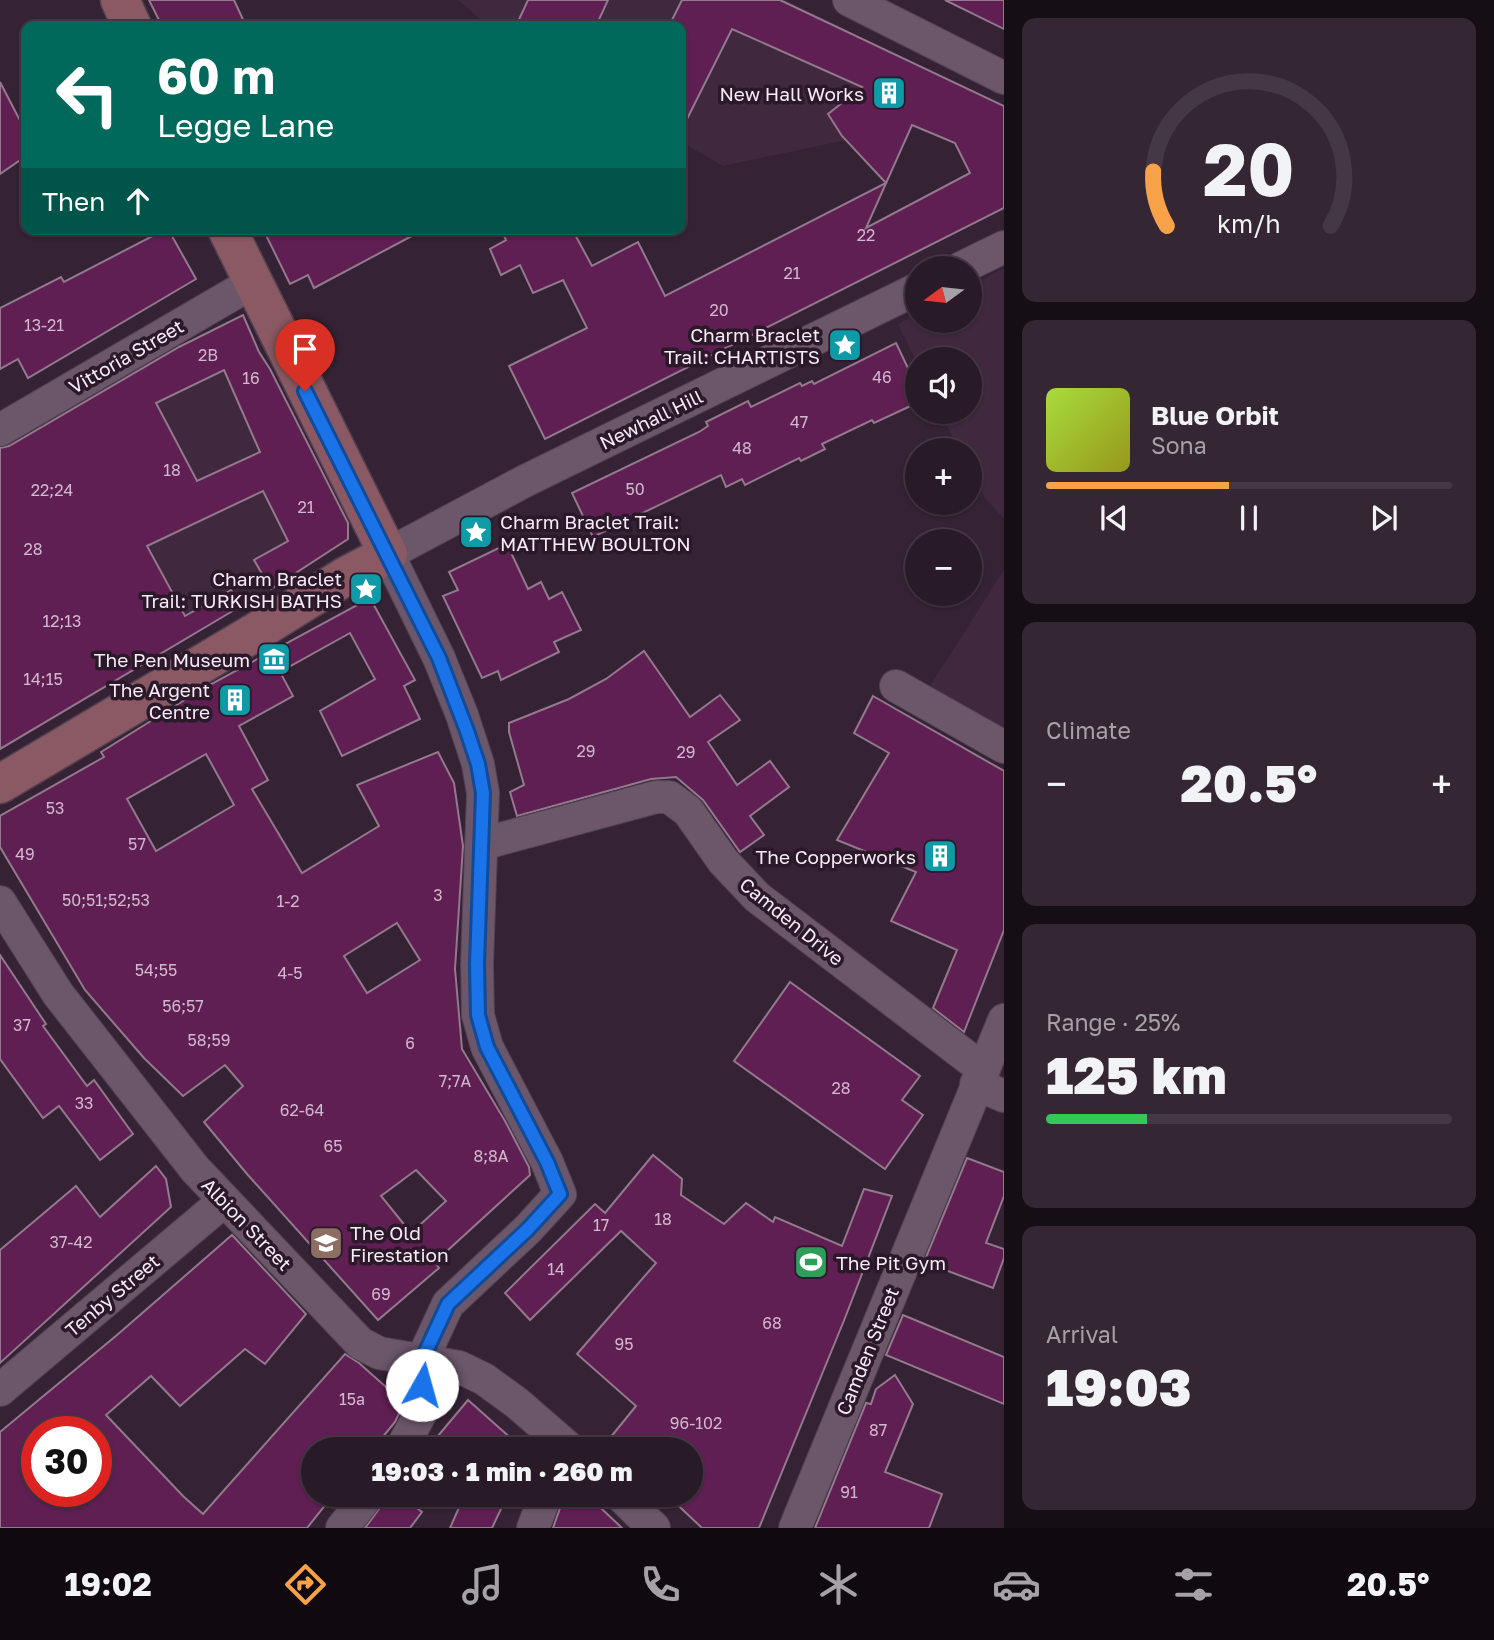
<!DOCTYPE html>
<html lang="en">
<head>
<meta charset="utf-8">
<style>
  :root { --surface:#281a27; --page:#342733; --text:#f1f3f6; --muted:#a5a1a7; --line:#443844; --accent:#f7a248 }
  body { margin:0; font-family:"Golos Text",sans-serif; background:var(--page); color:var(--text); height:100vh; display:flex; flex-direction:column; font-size:26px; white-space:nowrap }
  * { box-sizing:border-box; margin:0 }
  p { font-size:23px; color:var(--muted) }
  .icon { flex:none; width:38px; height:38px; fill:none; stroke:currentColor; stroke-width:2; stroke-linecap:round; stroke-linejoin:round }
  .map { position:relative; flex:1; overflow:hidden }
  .panel { display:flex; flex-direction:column; gap:18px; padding:18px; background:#160e15; width:490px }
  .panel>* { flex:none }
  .top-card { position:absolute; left:21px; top:21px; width:665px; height:214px; border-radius:14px; box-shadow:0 2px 5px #0004,0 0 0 2px var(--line); background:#00695c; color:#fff; overflow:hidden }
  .needle { width:46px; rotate:255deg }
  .controls { position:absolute; left:905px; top:256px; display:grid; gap:14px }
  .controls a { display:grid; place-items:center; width:77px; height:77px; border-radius:50%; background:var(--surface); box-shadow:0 2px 5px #0004,0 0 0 2px var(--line); font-size:35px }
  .speed { position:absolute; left:21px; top:1416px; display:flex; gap:14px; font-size:35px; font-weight:700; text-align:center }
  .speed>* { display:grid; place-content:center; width:91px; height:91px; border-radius:50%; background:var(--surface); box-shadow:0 2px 5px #0004,0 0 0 2px var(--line); line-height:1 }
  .speed .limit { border:10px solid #d22; background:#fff; color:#111 }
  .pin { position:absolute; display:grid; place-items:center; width:60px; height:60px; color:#fff; margin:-72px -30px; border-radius:50% 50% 50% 0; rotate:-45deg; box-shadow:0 0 7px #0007 }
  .pin .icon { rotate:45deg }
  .me { position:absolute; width:77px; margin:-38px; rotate:7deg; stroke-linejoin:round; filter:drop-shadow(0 0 5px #0008) }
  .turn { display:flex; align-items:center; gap:24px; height:147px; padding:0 21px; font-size:32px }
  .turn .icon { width:91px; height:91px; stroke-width:2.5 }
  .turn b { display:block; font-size:49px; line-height:60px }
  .then { display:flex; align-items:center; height:66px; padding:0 21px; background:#0003; gap:14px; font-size:26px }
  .big { font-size:52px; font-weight:800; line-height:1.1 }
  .panel .tile { flex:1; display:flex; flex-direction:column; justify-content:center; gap:10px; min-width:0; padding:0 24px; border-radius:14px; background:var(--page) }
  .panel .dial { align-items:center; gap:0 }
  .dial svg { height:182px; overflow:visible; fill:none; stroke:var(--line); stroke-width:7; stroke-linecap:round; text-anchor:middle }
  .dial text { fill:var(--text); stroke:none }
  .song { display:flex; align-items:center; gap:21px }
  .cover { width:84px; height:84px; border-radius:10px; background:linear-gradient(135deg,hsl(80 70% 55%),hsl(60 70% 35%)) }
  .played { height:7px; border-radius:4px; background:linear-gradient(90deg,var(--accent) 45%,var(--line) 45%) }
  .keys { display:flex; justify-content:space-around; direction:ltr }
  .heat { display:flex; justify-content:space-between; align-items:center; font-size:38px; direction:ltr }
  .charge { height:10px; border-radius:5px; background:linear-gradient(90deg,#34c759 25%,var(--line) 0) }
  .trip { position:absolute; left:301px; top:1437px; width:402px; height:70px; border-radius:35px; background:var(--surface); box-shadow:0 2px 5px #0004,0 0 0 2px var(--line); font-weight:800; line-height:70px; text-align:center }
  .menu { display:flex; height:112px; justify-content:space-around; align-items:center; background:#100a10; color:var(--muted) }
  .menu .icon { width:49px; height:49px }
  .menu .selected { color:var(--accent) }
  .menu b { font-size:32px; color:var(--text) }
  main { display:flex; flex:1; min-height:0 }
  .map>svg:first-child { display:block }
  .built { fill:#40283f }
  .building { fill:#5f1f53; stroke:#93798c; stroke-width:2; fill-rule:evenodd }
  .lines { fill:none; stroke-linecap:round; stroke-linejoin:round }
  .street-casing { stroke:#514151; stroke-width:34 }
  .secondary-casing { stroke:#514151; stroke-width:41 }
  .street { stroke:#6b566a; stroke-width:32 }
  .secondary { stroke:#8a5963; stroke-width:38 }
  .route-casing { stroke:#114b97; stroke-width:18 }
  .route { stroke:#1a73e8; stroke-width:12 }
  .labels { text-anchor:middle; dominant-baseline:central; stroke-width:7; stroke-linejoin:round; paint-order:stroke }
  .number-label { font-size:16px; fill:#d1b8ce }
  .poi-label { font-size:19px; fill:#f7ebf7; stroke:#2b192a; text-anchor:end }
  .street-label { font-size:19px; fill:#f7ebf7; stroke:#2b192a }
</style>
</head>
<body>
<main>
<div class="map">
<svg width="1004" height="1528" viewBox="0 0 1004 1528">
  <rect width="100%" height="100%" fill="#352234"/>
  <!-- built -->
  <g class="built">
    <path d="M458 0H786L933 73 886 183 847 140 723 166 681 142V26H488Z"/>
    <path d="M1004 268V519L985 498 970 470V450H959L940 411H970V359H917V363L898 324 917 314V320H970V286Z"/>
    <path d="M243 315 259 352 270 369 348 523V539L302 570 174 647 53 417 138 367Z"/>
    <path d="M1004 570V729L930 686Z"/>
  </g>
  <!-- building -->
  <g class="building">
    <path d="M149 0H234L246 26H162Z"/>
    <path d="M528 0H608L596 26H516Z"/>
    <path d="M682 0H780L1004 106V208L545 439 509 366 587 328 563 280 533 293 520 265 501 275 490 249 506 240 501 229H572L592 266 638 242 665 296 886 183 842 136 828 114 862 87 732 29 681 131V26H669ZM912 125 955 143 970 173 866 228Z"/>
    <path d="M945 0H1004V29Z"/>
    <path d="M0 82 26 132V156L0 174Z"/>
    <path d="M166 229H168L196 279 28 378 18 359 0 369V308L61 277 64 282Z"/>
    <path d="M263 229H425L314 288 308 275 290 284Z"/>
    <path d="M243 315 259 352 270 369 348 523V539L271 589 254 560 288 541 263 491 147 546 185 616 231 590 241 606 0 749V448L9 446 179 347ZM224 370 260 452 197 481 156 403Z"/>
    <path d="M896 343 917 387V403L874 423 872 420 822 444 825 449 801 461 799 458 745 485 742 479 726 487 721 475 593 537 572 493 699 432 708 426 706 422 748 401 751 407 800 383 802 386 812 381 814 384Z"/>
    <path d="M507 544 528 589 541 582 549 599 562 592 581 630 554 642 559 652 501 680 498 671 482 678 443 596 458 590 449 572Z"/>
    <path d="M370 598 415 680 404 686 420 719 342 756 320 711 375 679 350 633 280 672 293 696 239 726 268 780 252 789 302 873 379 826 357 785 438 752 454 783 463 846 455 969 462 1049 505 1121 529 1167 530 1175 435 1262 439 1268 378 1320 247 1174 204 1122 243 1086 225 1065 183 1096 144 1058 85 990 0 847V816L104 757 101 752 204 688ZM206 754 234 805 156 851 127 799ZM397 923 420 960 367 993 344 956ZM416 1170 446 1201 411 1233 381 1196Z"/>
    <path d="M644 651 690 717 720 695 740 720 708 742 737 785 770 761 789 787 750 816 764 835 740 852 703 800 676 777 651 779 517 816 510 792 524 785 509 732V723L569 699 606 679Z"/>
    <path d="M873 696 1004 771V930L964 1032 933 1008 957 950 891 921 916 872 837 840 889 753 854 733Z"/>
    <path d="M0 955 46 1024 43 1026 87 1086 94 1080 133 1134 100 1160 59 1106 43 1118 0 1059Z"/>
    <path d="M790 982 920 1076 902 1100 923 1115 885 1169 734 1061Z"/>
    <path d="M653 1155 682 1179 681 1195 724 1224 746 1203 773 1222 775 1217 842 1246 864 1189 892 1196 845 1318 759 1528H702L666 1494H691V1449H601L636 1406 577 1354 656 1263 621 1231 530 1320 505 1293 595 1204 605 1213Z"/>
    <path d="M967 1158 1004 1172V1196L986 1243 1004 1249V1258L993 1288 924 1262Z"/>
    <path d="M156 1166 166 1179 171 1207 0 1363V1250L76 1186 100 1217Z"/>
    <path d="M232 1235 306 1314 265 1364 245 1349 180 1406 151 1376 106 1415 183 1496 203 1514 345 1354 359 1363 404 1403 395 1422 373 1449H313V1494H334L307 1528H0V1432L117 1335ZM37 1432H96V1491H37Z"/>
    <path d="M903 1315 1004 1357V1404L886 1355Z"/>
    <path d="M895 1375 913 1404 885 1472 942 1494 929 1528H815L866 1403 871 1404 876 1389Z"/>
    <path d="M468 1400 523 1449H427Z"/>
    <path d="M390 1494H398L422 1512 410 1528H365Z"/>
    <path d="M465 1494H508L492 1528H450Z"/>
    <path d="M565 1494H586L622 1528H553Z"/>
  </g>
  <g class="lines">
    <!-- street casing -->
    <g class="street-casing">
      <g id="street">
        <path d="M849 0 1004 78"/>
        <path d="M961 268 1004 247"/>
        <path d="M0 430 252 283"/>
        <path d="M896 686 1004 747"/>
        <path d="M482 844 656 797H669L688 811 723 861 757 897 984 1070"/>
        <path d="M0 902 58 994 195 1169 360 1343 379 1353 459 1367 484 1379 517 1403 570 1449"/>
        <path d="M976 1084 1004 1096"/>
        <path d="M0 1390 224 1201"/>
        <path d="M401 1449 422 1411V1360L448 1304 528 1229 560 1194 547 1162 487 1047 478 1015 477 964 483 793 478 764 462 715 439 658 388 554 525 481 917 289"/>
        <path d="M619 1494 654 1528"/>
        <path d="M342 1528 369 1494"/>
        <path d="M533 1528 546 1494"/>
        <path d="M795 1528 1004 1020"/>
      </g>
    </g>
    <!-- secondary casing -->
    <g class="secondary-casing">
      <g id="secondary">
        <path d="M120 0 132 26"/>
        <path d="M0 784 269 624 346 576 388 554 227 229"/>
      </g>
    </g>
    <!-- street -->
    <use href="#street" class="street"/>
    <!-- secondary -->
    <use href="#secondary" class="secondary"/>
  </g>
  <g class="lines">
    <!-- route casing -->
    <g class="route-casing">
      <path id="route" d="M305 391 439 658 467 731 478 764 483 793 477 964 478 1015 487 1047 547 1162 560 1194 528 1229 448 1304 422 1360V1385"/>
    </g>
    <!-- route -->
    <use href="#route" class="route"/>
  </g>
  <!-- icons -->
  <defs>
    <g id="building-square" transform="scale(1.75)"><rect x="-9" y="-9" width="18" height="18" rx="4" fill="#0f9aa8" stroke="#2b192a"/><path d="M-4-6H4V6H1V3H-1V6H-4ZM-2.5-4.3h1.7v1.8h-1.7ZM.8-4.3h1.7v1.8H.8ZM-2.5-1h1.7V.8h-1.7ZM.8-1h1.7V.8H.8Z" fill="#fff"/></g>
    <g id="sight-square" transform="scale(1.75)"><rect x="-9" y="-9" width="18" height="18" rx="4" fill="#0f9aa8" stroke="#2b192a"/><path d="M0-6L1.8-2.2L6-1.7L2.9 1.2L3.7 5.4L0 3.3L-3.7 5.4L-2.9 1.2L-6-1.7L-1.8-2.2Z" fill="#fff"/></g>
    <g id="museum-square" transform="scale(1.75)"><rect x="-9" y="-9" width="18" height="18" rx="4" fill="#0f9aa8" stroke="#2b192a"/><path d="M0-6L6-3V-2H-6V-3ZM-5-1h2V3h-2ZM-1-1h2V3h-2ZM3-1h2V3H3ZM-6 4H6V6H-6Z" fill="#fff"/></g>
    <g id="school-square" transform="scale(1.75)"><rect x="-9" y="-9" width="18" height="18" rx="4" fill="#8d6e63" stroke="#2b192a"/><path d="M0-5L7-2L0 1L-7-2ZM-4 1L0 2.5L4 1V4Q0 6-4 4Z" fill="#fff"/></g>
    <g id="stadium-square" transform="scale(1.75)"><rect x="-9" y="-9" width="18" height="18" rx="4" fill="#2e9e5b" stroke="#2b192a"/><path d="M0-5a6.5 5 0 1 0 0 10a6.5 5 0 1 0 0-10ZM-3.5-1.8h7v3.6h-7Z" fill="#fff"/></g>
  </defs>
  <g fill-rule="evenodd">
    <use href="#building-square" x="889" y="93"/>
    <use href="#sight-square" x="845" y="345"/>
    <use href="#sight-square" x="476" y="532"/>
    <use href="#sight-square" x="366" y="589"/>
    <use href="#museum-square" x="274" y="659"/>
    <use href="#building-square" x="235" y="700"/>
    <use href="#building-square" x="940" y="856"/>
    <use href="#school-square" x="326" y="1243"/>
    <use href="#stadium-square" x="811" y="1262"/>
  </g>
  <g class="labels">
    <!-- number labels -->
    <g class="number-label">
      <text x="866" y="235">22</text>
      <text x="792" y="273">21</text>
      <text x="719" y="310">20</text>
      <text x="44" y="325">13-21</text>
      <text x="208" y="355">2B</text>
      <text x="882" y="377">46</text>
      <text x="251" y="378">16</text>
      <text x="799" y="422">47</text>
      <text x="742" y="448">48</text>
      <text x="172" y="470">18</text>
      <text x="635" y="489">50</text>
      <text x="52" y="490">22;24</text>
      <text x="306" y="507">21</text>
      <text x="33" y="549">28</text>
      <text x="62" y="621">12;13</text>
      <text x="43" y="679">14;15</text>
      <text x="586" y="751">29</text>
      <text x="686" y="752">29</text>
      <text x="55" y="808">53</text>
      <text x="137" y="844">57</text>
      <text x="25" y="854">49</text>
      <text x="438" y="895">3</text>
      <text x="106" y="900">50;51;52;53</text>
      <text x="288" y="901">1-2</text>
      <text x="156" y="970">54;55</text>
      <text x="290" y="973">4-5</text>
      <text x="183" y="1006">56;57</text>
      <text x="22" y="1025">37</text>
      <text x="209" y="1040">58;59</text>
      <text x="410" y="1043">6</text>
      <text x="455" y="1081">7;7A</text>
      <text x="841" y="1088">28</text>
      <text x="84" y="1103">33</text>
      <text x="302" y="1110">62-64</text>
      <text x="333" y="1146">65</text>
      <text x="491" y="1156">8;8A</text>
      <text x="663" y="1219">18</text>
      <text x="601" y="1225">17</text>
      <text x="71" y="1242">37-42</text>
      <text x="556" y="1269">14</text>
      <text x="381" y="1294">69</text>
      <text x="772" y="1323">68</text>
      <text x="624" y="1344">95</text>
      <text x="352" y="1399">15a</text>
      <text x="696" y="1423">96-102</text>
      <text x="878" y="1430">87</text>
      <text x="849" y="1492">91</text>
    </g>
    <!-- poi labels -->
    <g class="poi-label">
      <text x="864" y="93">New Hall Works</text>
      <text x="820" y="334">Charm Braclet<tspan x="820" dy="22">Trail: CHARTISTS</tspan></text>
      <text x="500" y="521" text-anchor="start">Charm Braclet Trail:<tspan x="500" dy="22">MATTHEW BOULTON</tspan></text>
      <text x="342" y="578">Charm Braclet<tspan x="342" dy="22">Trail: TURKISH BATHS</tspan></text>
      <text x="250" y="659">The Pen Museum</text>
      <text x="210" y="689">The Argent<tspan x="210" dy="22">Centre</tspan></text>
      <text x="916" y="856">The Copperworks</text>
      <text x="350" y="1232" text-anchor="start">The Old<tspan x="350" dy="22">Firestation</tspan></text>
      <text x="836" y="1262" text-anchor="start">The Pit Gym</text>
    </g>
    <!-- street labels -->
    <g class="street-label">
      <text transform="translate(126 356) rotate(-30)">Vittoria Street</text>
      <text transform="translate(651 419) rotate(-26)">Newhall Hill</text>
      <text transform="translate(792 921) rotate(39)">Camden Drive</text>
      <text transform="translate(247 1224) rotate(46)">Albion Street</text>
      <text transform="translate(112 1295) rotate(-40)">Tenby Street</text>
      <text transform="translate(867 1351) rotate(-68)">Camden Street</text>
    </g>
  </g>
</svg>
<div class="controls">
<a><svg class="needle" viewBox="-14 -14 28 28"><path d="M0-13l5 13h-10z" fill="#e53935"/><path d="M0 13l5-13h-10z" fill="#a5a1a7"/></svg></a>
<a><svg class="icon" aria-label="sound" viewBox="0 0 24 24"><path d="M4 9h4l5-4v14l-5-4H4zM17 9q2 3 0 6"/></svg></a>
<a>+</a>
<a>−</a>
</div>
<div class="speed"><div class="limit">30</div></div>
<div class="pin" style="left:305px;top:391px;background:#d93025"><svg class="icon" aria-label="arrive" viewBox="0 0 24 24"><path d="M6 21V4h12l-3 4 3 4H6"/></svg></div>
<svg class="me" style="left:422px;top:1385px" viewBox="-20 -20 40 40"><circle r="19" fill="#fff"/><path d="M0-13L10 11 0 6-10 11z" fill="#1a73e8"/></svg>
<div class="trip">19:03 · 1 min · 260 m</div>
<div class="top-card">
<div class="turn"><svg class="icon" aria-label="left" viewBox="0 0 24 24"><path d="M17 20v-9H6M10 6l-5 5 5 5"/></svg><div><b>60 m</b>Legge Lane</div></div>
<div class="then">Then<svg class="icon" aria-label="ahead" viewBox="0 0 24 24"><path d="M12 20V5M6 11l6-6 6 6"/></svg></div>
</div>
</div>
<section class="panel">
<div class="tile dial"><svg viewBox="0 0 100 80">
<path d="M14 69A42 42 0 1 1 86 69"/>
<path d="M14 69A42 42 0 0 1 8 45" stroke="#f7a248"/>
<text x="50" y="56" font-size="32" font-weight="700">20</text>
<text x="50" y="72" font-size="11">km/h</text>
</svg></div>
<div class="tile">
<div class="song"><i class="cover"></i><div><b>Blue Orbit</b><p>Sona</p></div></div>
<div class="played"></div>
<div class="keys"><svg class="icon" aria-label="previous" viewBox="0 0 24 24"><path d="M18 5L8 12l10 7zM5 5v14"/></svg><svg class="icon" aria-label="pause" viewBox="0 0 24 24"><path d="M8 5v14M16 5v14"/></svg><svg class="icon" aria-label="next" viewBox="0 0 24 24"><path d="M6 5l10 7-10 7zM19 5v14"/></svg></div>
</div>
<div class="tile"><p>Climate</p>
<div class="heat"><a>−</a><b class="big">20.5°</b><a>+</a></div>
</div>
<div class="tile"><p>Range · 25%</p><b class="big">125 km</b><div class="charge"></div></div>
<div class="tile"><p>Arrival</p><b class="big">19:03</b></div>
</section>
</main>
<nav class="menu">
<b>19:02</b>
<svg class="icon selected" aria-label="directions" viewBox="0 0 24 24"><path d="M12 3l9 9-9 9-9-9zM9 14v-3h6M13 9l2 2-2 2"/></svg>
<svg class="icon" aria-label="music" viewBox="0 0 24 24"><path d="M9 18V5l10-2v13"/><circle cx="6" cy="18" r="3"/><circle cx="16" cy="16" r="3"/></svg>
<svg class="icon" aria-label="phone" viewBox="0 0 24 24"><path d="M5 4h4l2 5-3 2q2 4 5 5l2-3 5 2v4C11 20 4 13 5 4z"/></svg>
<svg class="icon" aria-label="climate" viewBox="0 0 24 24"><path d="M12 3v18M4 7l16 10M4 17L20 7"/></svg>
<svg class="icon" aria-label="car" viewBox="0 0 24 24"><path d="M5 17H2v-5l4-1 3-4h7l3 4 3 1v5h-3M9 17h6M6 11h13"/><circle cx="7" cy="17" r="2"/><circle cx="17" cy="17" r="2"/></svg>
<svg class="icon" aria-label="filters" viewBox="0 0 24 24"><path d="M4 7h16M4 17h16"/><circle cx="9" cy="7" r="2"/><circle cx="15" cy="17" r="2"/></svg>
<b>20.5°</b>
</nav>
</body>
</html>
